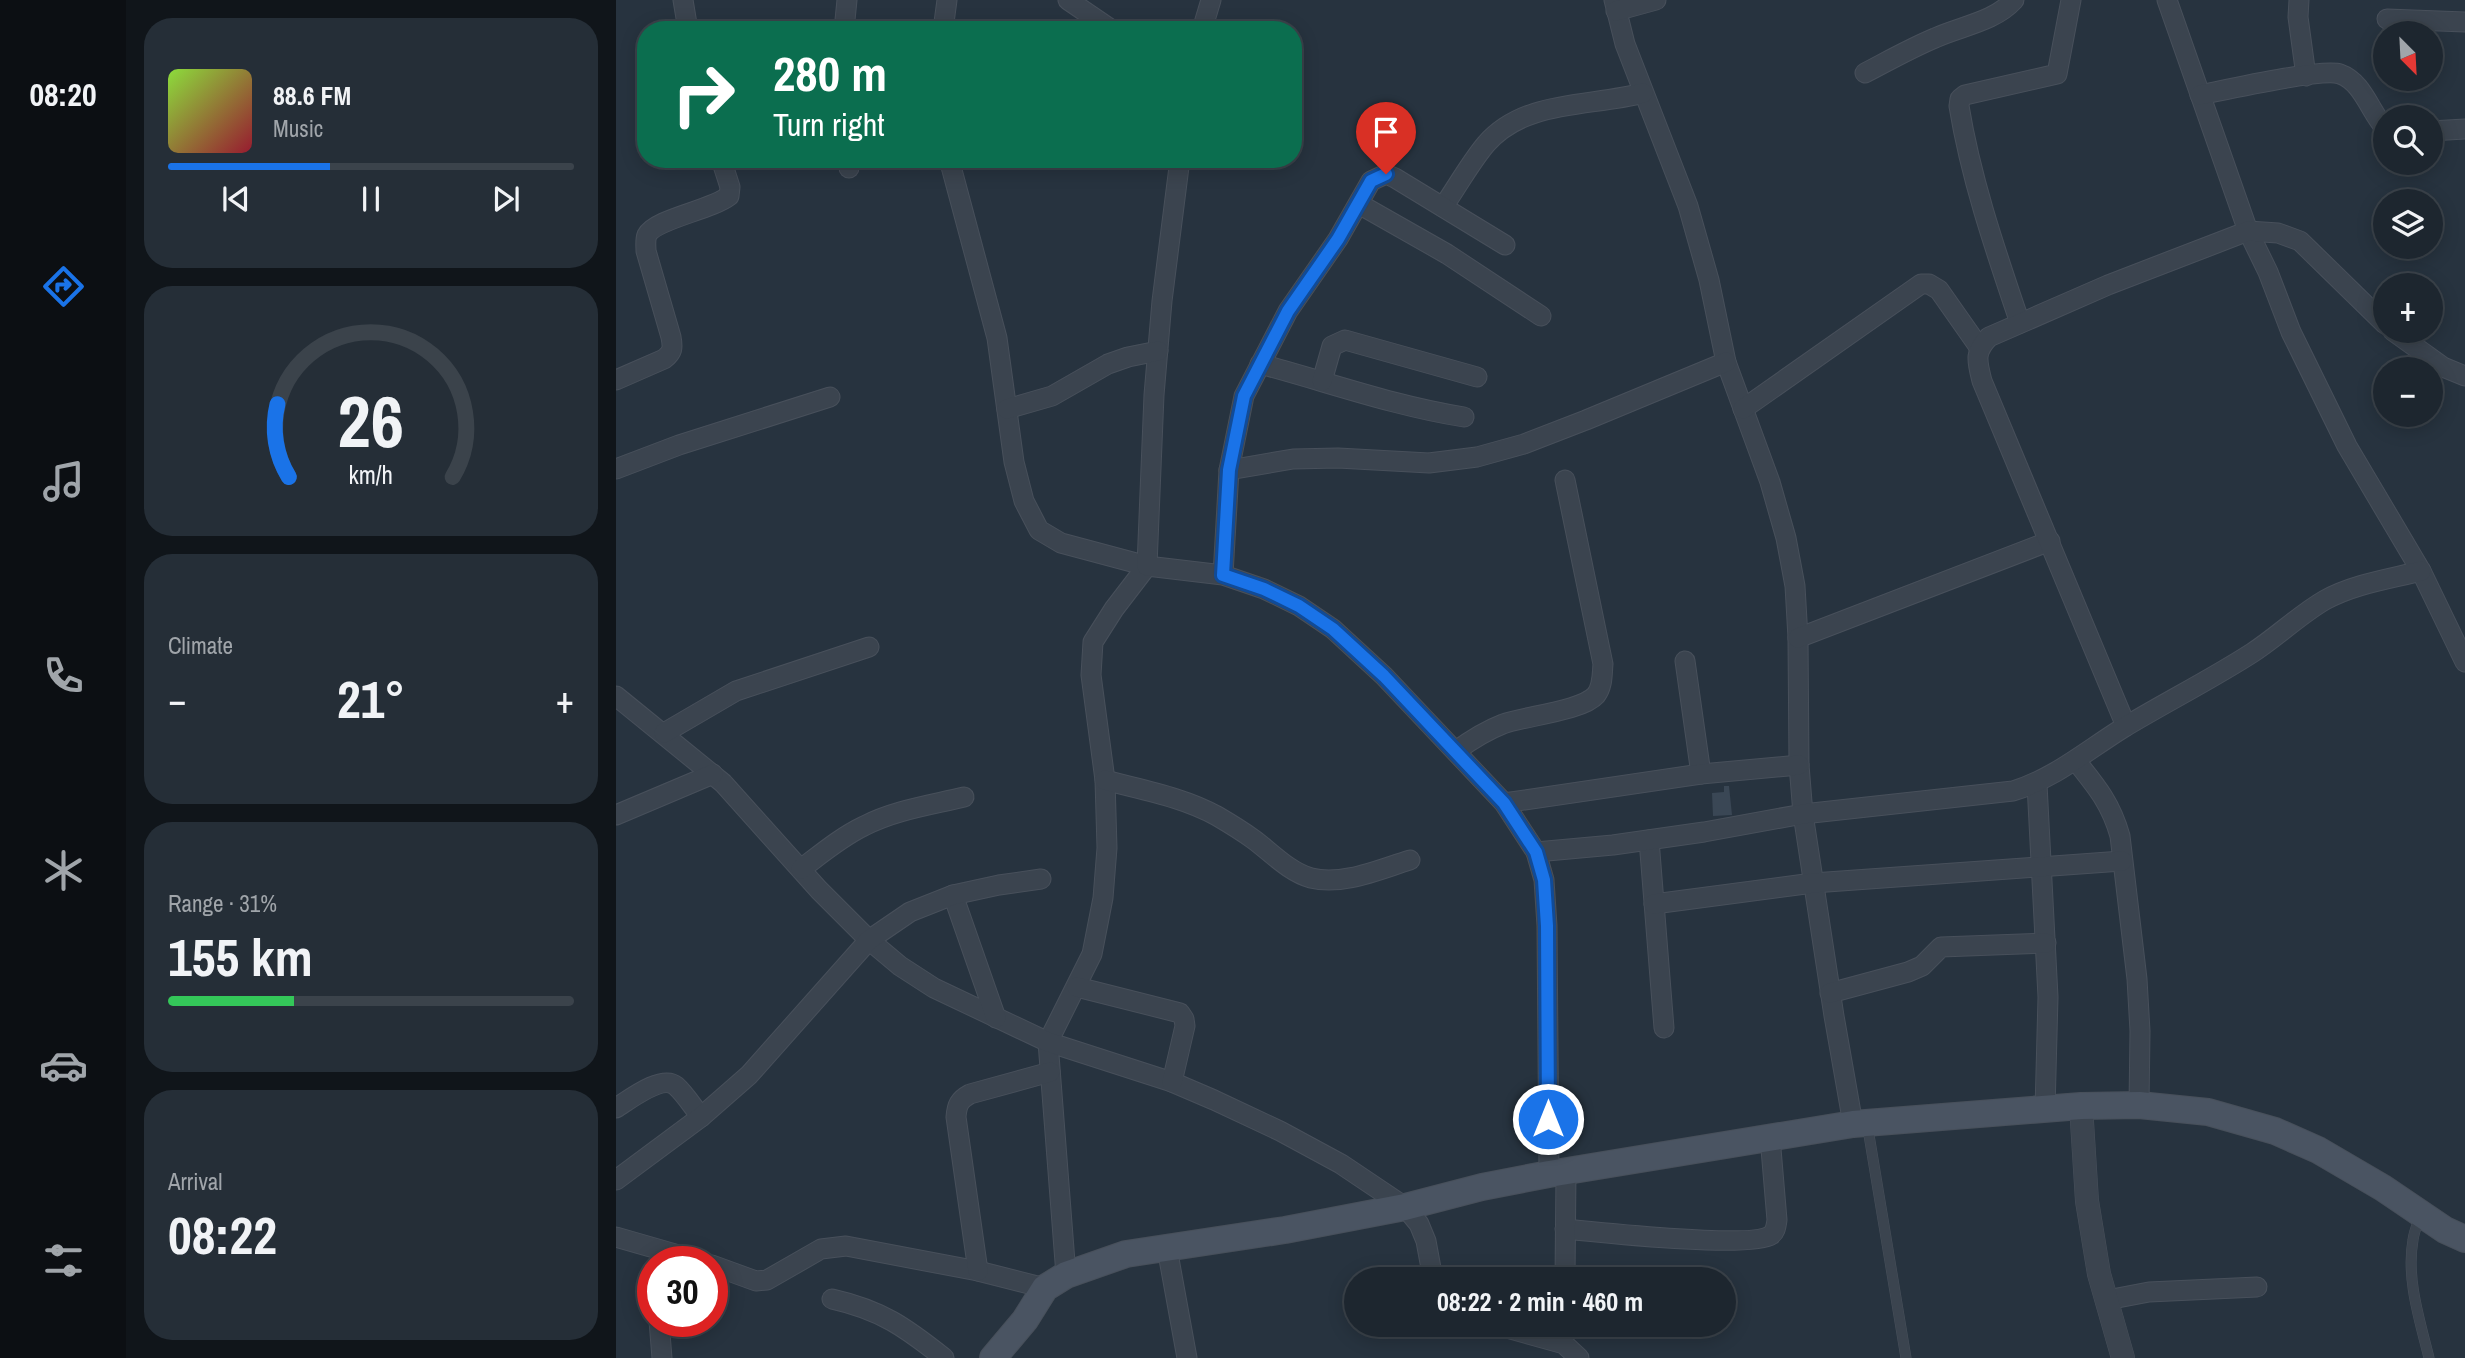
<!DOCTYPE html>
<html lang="en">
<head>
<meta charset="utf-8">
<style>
  :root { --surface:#1d262f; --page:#252e37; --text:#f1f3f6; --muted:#a0a5aa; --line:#3b434b; --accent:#1a73e8 }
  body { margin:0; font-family:"Archivo Narrow",sans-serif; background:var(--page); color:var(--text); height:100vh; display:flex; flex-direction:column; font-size:26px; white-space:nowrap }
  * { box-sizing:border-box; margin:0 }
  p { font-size:23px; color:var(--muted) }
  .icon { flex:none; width:38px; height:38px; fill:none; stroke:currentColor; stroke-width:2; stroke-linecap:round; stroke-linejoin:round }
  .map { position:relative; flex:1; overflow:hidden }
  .sheet { display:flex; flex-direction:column; gap:18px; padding:18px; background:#10151a; width:490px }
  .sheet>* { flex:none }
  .guide { position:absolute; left:21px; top:21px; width:665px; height:147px; border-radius:28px; box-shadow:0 4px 18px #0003,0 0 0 2px var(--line); background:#0b6e4f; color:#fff; overflow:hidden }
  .needle { width:46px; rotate:156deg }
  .fabs { position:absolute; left:1757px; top:21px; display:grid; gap:14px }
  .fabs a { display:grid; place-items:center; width:70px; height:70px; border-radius:50%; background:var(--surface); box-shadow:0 4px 18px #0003,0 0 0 2px var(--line); font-size:35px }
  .speed { position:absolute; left:21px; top:1246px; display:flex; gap:14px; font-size:35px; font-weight:700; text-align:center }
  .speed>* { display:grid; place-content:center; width:91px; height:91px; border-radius:50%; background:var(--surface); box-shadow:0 4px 18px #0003,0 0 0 2px var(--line); line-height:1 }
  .speed .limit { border:10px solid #d22; background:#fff; color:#111 }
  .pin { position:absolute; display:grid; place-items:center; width:60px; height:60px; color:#fff; margin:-72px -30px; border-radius:50% 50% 50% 0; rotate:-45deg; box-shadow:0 0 7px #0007 }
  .pin .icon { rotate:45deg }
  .me { position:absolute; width:77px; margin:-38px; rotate:0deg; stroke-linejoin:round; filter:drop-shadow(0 0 5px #0008) }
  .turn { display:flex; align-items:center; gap:24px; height:147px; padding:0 21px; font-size:32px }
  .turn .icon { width:91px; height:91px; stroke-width:2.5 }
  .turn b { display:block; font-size:49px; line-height:60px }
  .big { font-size:52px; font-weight:800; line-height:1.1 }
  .sheet .widget { flex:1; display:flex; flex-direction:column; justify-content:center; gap:10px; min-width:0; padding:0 24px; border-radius:28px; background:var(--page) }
  .sheet .dial { align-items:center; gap:0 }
  .dial svg { height:182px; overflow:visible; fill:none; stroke:var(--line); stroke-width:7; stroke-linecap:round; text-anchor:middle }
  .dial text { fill:var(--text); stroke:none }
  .song { display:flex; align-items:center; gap:21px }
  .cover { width:84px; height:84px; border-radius:10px; background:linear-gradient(135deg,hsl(90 70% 55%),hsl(350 70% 35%)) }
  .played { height:7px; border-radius:4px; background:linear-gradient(90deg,var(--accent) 40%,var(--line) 40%) }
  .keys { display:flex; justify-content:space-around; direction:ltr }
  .heat { display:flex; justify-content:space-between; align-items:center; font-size:38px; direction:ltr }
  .charge { height:10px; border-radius:5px; background:linear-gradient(90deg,#34c759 31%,var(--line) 0) }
  .trip { position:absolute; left:728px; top:1267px; width:392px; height:70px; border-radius:35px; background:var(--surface); box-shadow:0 4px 18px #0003,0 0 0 2px var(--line); font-weight:800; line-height:70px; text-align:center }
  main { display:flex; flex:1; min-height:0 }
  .tabs { display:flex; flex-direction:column; width:126px; justify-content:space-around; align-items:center; background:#0c0f13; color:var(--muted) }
  .tabs .icon { width:49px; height:49px }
  .tabs .on { color:var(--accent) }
  .tabs b { font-size:32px; color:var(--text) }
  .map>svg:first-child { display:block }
  .building { fill:#3a4755 }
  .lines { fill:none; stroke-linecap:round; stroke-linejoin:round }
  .service-casing { stroke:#48505b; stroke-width:11 }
  .minor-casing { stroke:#48505b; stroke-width:21 }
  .tertiary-casing { stroke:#48505b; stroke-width:24 }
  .secondary-casing { stroke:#48505b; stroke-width:28 }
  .service { stroke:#3b444f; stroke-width:10 }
  .minor { stroke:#3b444f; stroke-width:19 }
  .tertiary { stroke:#3b444f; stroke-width:23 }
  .secondary { stroke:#4a5462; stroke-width:26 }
  .route-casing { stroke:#114b97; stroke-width:18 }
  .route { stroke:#1a73e8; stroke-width:12 }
</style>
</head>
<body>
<main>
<nav class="tabs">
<b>08:20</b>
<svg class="icon on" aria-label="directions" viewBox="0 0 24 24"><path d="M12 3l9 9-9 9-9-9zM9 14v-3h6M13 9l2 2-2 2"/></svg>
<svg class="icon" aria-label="music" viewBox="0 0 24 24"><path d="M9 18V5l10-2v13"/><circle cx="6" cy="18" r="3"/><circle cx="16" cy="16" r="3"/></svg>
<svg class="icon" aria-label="phone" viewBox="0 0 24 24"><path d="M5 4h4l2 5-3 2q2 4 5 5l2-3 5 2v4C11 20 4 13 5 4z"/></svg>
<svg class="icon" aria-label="climate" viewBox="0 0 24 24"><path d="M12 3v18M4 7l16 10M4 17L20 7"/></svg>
<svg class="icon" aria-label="car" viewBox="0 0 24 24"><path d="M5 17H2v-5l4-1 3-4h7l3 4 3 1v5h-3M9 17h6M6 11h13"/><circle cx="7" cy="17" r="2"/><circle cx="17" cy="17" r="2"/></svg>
<svg class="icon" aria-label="filters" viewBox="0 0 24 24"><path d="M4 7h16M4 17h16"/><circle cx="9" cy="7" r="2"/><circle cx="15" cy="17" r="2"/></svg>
</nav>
<section class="sheet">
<div class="widget">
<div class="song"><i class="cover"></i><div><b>88.6 FM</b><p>Music</p></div></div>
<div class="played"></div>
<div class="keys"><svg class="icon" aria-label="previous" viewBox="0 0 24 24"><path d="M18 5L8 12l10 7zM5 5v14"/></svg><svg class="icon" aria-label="pause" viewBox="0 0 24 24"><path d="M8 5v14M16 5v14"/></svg><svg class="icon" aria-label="next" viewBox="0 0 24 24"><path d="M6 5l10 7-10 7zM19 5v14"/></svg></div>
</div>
<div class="widget dial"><svg viewBox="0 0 100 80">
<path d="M14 69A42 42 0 1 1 86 69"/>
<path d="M14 69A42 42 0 0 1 9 37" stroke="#1a73e8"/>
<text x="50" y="56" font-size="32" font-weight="700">26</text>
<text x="50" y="72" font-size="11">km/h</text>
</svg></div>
<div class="widget"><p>Climate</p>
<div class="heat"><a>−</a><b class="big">21°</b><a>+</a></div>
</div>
<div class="widget"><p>Range · 31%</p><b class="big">155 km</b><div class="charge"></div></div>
<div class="widget"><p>Arrival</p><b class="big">08:22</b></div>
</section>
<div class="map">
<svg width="1849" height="1358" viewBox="0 0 1849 1358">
  <rect width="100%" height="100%" fill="#27333f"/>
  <!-- building -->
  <path class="building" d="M1108 786H1113L1116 815 1097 816 1096 793 1108 792Z"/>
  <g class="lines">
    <!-- service casing -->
    <g class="service-casing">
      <g id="service">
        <path d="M1251 1123 1290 1358"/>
        <path d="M1805 1214C1802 1223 1798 1231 1797 1240 1790 1279 1804 1321 1813 1358"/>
      </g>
    </g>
    <!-- minor casing -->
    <g class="minor-casing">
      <g id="minor">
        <path d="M67 0 72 30"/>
        <path d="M452 0 496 30"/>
        <path d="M998 0 1009 44 1072 206 1093 280 1110 362 1154 482 1170 538 1179 586 1182 638 1183 765 1187 814 1218 1016 1237 1124"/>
        <path d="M1551 0 1632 231 1652 272 1675 332 1731 446 1805 571 1849 662"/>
        <path d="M1683 0 1682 17 1690 76"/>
        <path d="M1000 11 1040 0"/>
        <path d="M1771 19 1849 22"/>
        <path d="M228 30 231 0"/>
        <path d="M327 30 331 0"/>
        <path d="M586 30 595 0"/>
        <path d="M1249 73C1272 61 1295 48 1319 38 1345 26 1378 22 1398 0"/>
        <path d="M1584 95C1609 90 1706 68 1724 74 1747 82 1754 112 1769 128"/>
        <path d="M1815 131 1849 129"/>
        <path d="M233 159V168"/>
        <path d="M333 159 381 338 398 462 408 501 423 530 445 543 531 566 498 609 477 642 475 675 489 780 491 848 487 898 476 954 432 1042 450 1275"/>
        <path d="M564 159 546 301 538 395 531 566 607 575 648 589 683 606 717 629 768 676 888 803 920 852 928 880 931 926 933 1174"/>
        <path d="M743 204 831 254 925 316"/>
        <path d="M827 207C841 187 854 163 870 144 909 99 975 107 1027 93"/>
        <path d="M1404 323C1380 252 1355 180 1343 106L1344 99 1349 95 1441 74 1455 0"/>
        <path d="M1777 331 1827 367 1849 376"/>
        <path d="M644 364C712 382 778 406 848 417"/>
        <path d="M0 380 48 359C57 352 57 348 55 337L30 251C30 246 29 240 31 235 39 219 95 210 113 196L114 187 105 159"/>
        <path d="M706 381 716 346 729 340 861 377"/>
        <path d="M391 409 436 396 492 364 512 357 542 351"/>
        <path d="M1127 409 1305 284H1313L1323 290 1363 347"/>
        <path d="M0 469 63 445 214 397"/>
        <path d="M613 470 677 459 722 458 813 463 861 457 908 444 970 420 1110 362"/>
        <path d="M607 575 613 470 628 396 672 311 722 239 755 181 770 174 779 178 889 245"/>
        <path d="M1182 638 1434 541"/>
        <path d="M1069 661 1085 774"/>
        <path d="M0 696 107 783 203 890 253 940 284 966 318 988 432 1042 556 1082 598 1100 664 1131 725 1164 789 1207 803 1224 810 1241 817 1279"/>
        <path d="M1510 726 1366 381C1361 361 1358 352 1373 337L1492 285 1632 231 1662 233 1684 241 1769 324"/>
        <path d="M48 733 120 691 253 647"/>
        <path d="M840 751C855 740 869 731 887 724 909 716 966 711 980 695 987 686 986 674 987 664L949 480"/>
        <path d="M1460 761C1481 787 1495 804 1504 836L1521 979 1524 1031 1523 1105"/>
        <path d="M489 780C526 790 567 797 601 816 613 823 626 831 637 839 655 852 673 872 695 878 727 886 764 869 794 860"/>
        <path d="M1421 784 1432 997 1429 1110"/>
        <path d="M888 803 1085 774 1183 765"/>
        <path d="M0 815 97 774"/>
        <path d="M1033 840 1048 1028"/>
        <path d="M920 852 997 845 1088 832 1187 814 1397 791C1439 778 1470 751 1507 728 1550 702 1594 680 1636 653 1661 637 1683 615 1709 600 1738 584 1773 579 1805 571"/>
        <path d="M185 869C205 854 225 837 248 826 279 810 315 805 348 797"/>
        <path d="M337 895 380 1018"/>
        <path d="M1038 904 1197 883 1506 861"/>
        <path d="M461 987 564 1013 568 1019 569 1026 556 1082"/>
        <path d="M1214 993 1292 972 1306 966 1325 947 1430 943"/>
        <path d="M0 1108C13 1100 46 1074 60 1086 69 1094 77 1107 85 1117"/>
        <path d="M0 1180 85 1117 133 1075 253 940 294 912 337 895 383 885 425 879"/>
        <path d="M949 1229C981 1232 1135 1249 1155 1235 1160 1231 1160 1226 1161 1220L1154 1137"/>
        <path d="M0 1237 87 1262"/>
        <path d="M551 1248 571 1358"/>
        <path d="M96 1265 140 1281 151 1280 205 1249 230 1246 362 1271 429 1288"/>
        <path d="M362 1271 340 1117C341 1105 343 1100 354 1094L434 1072"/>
        <path d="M949 1279 950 1171"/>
        <path d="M216 1299C265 1310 289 1327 328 1358"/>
        <path d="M1491 1300 1533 1292 1641 1287"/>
        <path d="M43 1321 46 1358"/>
        <path d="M880 1325 948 1344 963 1358"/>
      </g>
    </g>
    <!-- tertiary casing -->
    <g class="tertiary-casing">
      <path id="tertiary" d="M1465 1106 1471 1201 1483 1274 1507 1358"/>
    </g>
    <!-- secondary casing -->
    <g class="secondary-casing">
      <path id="secondary" d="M377 1358 409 1320 429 1288 450 1275 510 1254 669 1230 789 1207 866 1187 933 1174 1237 1124 1465 1106 1523 1105 1592 1112 1659 1131 1702 1150 1767 1188 1829 1230 1849 1239"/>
    </g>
    <!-- service -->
    <use href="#service" class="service"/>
    <!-- minor -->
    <use href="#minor" class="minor"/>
    <!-- tertiary -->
    <use href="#tertiary" class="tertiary"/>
    <!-- secondary -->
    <use href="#secondary" class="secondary"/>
  </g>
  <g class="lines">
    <!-- route casing -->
    <g class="route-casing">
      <path id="route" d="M770 174 755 181 722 239 672 311 628 396 613 470 607 575 648 589 683 606 717 629 768 676 888 803 920 852 928 880 931 926 932 1119"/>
    </g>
    <!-- route -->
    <use href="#route" class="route"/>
  </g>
</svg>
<div class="fabs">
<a><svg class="needle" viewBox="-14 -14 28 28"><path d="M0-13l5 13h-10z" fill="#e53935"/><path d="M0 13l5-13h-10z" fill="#a0a5aa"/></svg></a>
<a><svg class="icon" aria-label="search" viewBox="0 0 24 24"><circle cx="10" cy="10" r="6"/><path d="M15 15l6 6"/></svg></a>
<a><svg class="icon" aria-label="layers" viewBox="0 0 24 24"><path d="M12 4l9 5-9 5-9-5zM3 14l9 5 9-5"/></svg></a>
<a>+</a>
<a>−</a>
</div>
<div class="speed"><div class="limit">30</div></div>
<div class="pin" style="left:770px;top:174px;background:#d93025"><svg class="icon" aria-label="arrive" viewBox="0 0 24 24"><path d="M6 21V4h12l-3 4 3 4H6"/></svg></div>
<svg class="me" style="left:932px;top:1119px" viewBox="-20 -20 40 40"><circle r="17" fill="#1a73e8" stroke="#fff" stroke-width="3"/><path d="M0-11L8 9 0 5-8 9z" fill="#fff"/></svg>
<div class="trip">08:22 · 2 min · 460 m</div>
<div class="guide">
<div class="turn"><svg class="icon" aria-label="right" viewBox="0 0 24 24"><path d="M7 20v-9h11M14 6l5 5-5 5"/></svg><div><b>280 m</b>Turn right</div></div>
</div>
</div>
</main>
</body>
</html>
